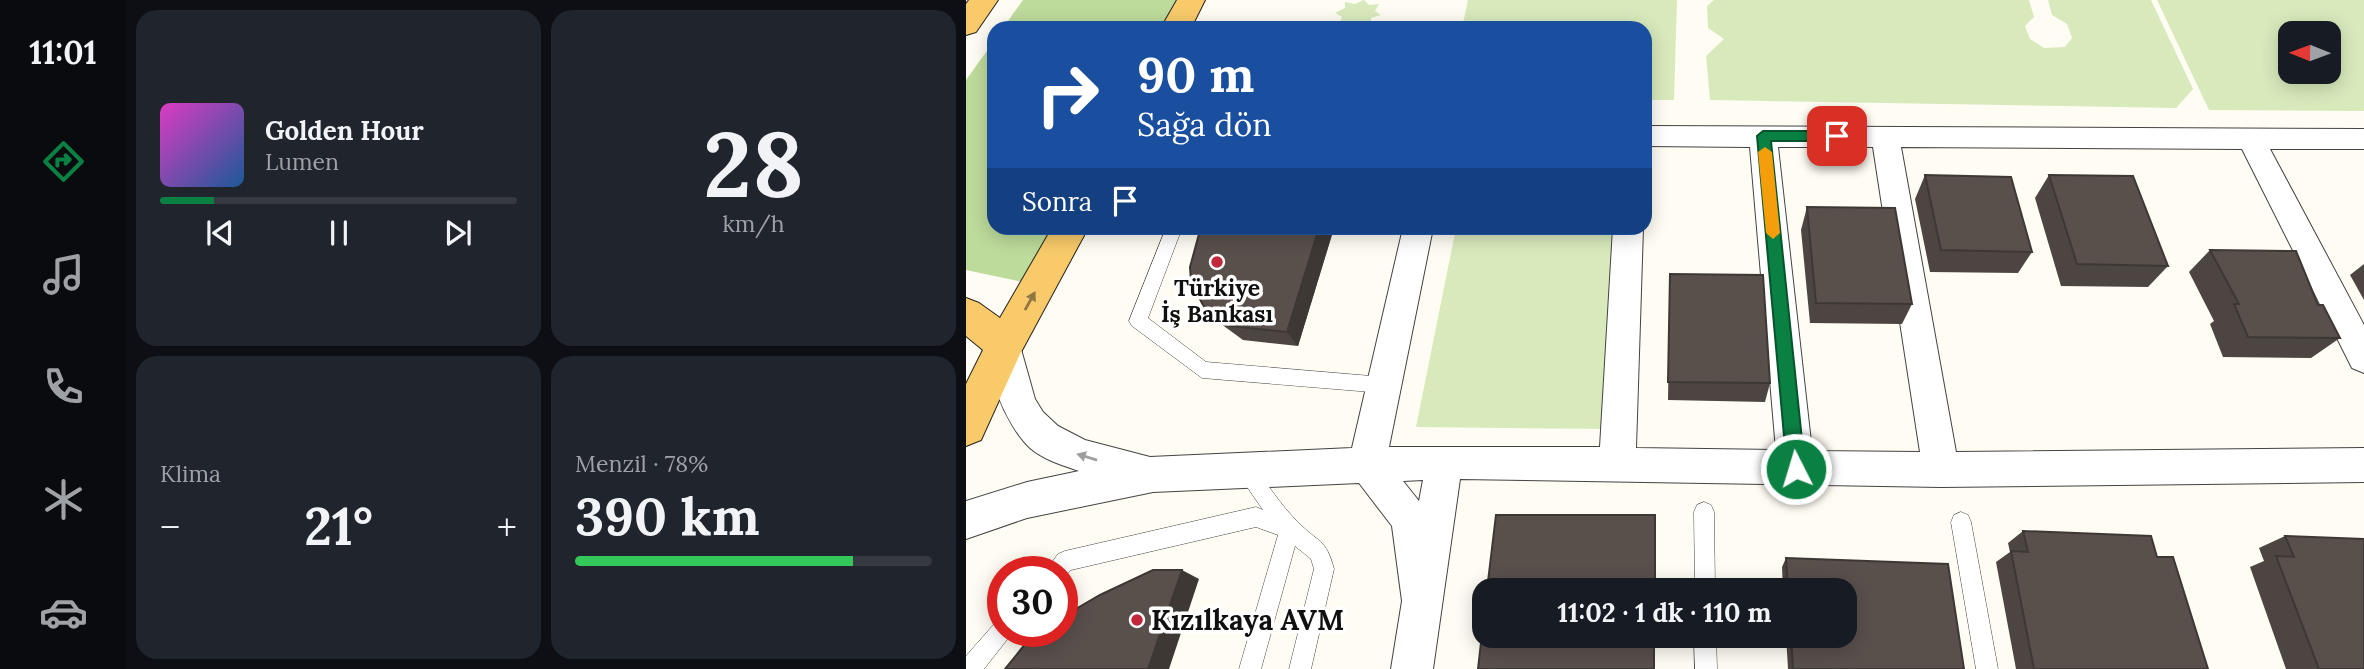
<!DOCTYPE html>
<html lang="tr">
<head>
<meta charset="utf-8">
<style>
  :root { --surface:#171b24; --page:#20242c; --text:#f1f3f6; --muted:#9ea1a6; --line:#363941; --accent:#0b8043 }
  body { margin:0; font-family:Lora,serif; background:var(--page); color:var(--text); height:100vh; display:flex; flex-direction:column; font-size:26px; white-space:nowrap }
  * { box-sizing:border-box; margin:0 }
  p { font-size:23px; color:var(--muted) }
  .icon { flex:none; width:38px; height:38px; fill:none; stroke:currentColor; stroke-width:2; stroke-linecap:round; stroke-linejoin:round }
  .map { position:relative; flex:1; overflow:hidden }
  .details { display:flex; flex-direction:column; gap:10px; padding:10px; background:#0d0f14; width:840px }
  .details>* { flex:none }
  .guide { position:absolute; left:21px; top:21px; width:665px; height:214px; border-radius:21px; box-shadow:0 4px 18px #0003; background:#1a4fa0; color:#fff; overflow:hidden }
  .needle { width:46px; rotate:271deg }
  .controls { position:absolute; left:1312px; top:21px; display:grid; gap:14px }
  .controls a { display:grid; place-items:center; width:63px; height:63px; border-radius:14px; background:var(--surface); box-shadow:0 4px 18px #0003; font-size:35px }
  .speed { position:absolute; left:21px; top:556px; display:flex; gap:14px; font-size:35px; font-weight:700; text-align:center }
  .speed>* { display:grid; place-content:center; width:91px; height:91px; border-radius:50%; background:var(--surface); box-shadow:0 4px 18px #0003; line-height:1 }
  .speed .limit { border:10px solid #d22; background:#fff; color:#111 }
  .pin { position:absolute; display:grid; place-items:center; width:60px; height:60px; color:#fff; margin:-30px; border-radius:14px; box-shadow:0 4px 10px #0006 }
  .me { position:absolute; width:77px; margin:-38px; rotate:355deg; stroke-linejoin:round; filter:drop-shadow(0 0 5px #0008) }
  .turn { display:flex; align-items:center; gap:24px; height:147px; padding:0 35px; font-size:32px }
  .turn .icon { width:91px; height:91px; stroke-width:2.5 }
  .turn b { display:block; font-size:49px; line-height:60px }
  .then { display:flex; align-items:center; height:66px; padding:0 35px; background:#0003; gap:14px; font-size:26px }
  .big { font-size:52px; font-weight:800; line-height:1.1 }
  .details .tile { flex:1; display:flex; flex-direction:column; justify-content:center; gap:10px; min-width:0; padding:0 24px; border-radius:21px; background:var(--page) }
  .details .dial { align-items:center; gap:0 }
  .dial b { font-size:91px; line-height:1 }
  .song { display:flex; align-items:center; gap:21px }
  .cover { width:84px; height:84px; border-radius:10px; background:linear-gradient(135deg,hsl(310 70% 55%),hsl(210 70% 35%)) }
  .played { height:7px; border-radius:4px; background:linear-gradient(90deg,var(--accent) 15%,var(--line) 15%) }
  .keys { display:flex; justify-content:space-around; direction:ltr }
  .heat { display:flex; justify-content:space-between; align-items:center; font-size:38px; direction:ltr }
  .charge { height:10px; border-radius:5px; background:linear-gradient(90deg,#34c759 78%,var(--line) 0) }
  .details .tiles { flex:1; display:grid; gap:10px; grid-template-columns:repeat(2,1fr) }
  .trip { position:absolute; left:506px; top:578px; width:385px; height:70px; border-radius:21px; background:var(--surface); box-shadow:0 4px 18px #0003; font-weight:800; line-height:70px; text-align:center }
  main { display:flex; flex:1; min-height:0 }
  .tab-bar { display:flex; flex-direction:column; width:126px; justify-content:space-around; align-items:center; background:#090b0e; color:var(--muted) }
  .tab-bar .icon { width:49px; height:49px }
  .tab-bar .current { color:var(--accent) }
  .tab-bar b { font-size:32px; color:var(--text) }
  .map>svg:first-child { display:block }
  .green { fill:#d8eabc; fill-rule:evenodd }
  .forest { fill:#bddb9b }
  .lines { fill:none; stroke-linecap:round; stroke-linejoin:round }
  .lane-casing { stroke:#434343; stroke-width:1 }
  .street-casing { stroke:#434343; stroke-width:2 }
  .primary-casing { stroke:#212121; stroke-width:2 }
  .lane { fill:#fff; fill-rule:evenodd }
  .street { fill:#fff; fill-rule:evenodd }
  .primary { fill:#f8ca6a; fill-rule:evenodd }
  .wall { fill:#4d4541 }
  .shaded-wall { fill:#3e3835 }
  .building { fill:#59504c; stroke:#3e3835; stroke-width:2 }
  .oneway { fill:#907642 }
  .oneway2 { fill:#9f9f9f }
  .route { fill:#0b8043; stroke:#07532c; stroke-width:2 }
  .slow { fill:#f59e0b }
  .poi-dot { fill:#c2263b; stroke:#fff; stroke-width:2.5 }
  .labels { text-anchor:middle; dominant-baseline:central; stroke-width:7; stroke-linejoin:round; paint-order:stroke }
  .poi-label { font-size:23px; font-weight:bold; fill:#101010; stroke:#fff }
  .near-poi-label { font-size:28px; font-weight:bold; fill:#101010; stroke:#fff; text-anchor:start }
</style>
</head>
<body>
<main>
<nav class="tab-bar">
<b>11:01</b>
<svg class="icon current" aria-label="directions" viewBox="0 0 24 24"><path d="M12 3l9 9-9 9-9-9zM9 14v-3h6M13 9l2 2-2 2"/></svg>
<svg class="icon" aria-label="music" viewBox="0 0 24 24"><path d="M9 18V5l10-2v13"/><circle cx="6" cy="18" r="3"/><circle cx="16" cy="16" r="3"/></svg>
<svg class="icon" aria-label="phone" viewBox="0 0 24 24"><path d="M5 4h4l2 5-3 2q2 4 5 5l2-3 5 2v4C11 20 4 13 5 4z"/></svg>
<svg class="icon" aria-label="climate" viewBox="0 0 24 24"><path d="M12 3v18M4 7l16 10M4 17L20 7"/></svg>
<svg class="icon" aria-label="car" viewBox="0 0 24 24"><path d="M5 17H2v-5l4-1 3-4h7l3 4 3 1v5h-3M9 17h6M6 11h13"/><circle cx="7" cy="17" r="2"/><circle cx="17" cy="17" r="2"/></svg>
</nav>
<section class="details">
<div class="tiles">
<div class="tile">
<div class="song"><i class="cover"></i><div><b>Golden Hour</b><p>Lumen</p></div></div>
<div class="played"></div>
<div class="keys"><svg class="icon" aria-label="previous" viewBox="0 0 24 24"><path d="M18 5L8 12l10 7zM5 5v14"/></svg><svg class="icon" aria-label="pause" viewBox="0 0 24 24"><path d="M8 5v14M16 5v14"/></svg><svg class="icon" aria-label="next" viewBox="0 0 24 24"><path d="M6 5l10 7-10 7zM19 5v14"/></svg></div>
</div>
<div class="tile dial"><b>28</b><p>km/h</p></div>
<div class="tile"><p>Klima</p>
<div class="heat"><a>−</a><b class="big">21°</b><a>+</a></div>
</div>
<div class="tile"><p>Menzil · 78%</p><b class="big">390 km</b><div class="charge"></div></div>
</div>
</section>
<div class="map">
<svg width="1398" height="669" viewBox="0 0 1398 669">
  <rect width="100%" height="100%" fill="#fffcf3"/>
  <!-- green -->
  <g class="green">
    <path d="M398 0 403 5 413 4 409 11 415 15 405 18V25L396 24 385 28 383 23 373 24 376 17 369 13 379 8V2L389 4Z"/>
    <path d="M502 0H711L708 100H679V28H496Z"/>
    <path d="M748 0H1063L1068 17 1059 26 1064 39 1078 48 1099 47 1106 38 1101 24 1086 15 1082 0H1185L1227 89 1210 108 744 100 740 56 758 39 742 28 741 6Z"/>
    <path d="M1191 0H1398V111L1243 110ZM1325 33H1363V72H1325Z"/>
    <path d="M490 228H654L642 429 450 427Z"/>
  </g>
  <!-- forest -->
  <g class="forest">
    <path d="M57 0H210L195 28H37Z"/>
    <path d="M28 41V228H87L57 282 0 270V80Z"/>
  </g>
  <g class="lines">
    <!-- lane casing -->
    <g class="lane-casing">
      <g id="lane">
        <path d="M200 228H216L182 318 240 362 417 377 423 379 426 385 423 391 417 393 236 378 166 326 163 321Z"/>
        <path d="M280 462 287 465C301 483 315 506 332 522 352 543 360 538 368 569L345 669H323L348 569 345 559 329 546 295 669H273L312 535 290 527 105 570 96 579V572H79L92 554 99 551 290 507 297 510 270 471 273 465Z"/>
        <path d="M738 502 745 505 748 512 749 590H729L728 512 731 505Z"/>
        <path d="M995 512 1002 515 1005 522 1032 669H1010L985 522 988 515Z"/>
        <path d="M37 620V632H47L18 669H0V656L29 623Z"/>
        <path d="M728 635H750L751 669H729Z"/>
      </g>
    </g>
    <!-- street casing -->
    <g class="street-casing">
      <path id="street" d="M679 126 1398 129V149H1304L1398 325V373L1386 368 1276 149 935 147 990 452 1398 448V482L975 487 494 479 467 669H425L436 601 426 526 393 483 187 492 61 518 0 539V501L61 482 113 471C96 465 78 460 64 448 41 427 13 364 27 335L39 331 51 335 69 399 77 412 92 426 119 440 184 457 386 448 437 228H467L423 447H634L647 228H677L670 448 810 450 784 147 679 146ZM812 147H907L954 452 846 451ZM457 480 453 501 437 481Z"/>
    </g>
    <!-- primary casing -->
    <g class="primary-casing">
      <g id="primary">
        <path d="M3 0H32L10 32 0 35V4Z"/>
        <path d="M211 0H239L225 28H195Z"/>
        <path d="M86 228H122L54 354 15 440 0 446V384L17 350 0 336V298L13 303 34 318Z"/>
      </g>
    </g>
    <!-- lane -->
    <use href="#lane" class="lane"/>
    <!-- street -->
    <use href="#street" class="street"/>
    <!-- primary -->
    <use href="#primary" class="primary"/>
  </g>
  <!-- wall -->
  <g class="wall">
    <path d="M959 175 1066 252 1052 273 964 272 949 199Z"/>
    <path d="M1083 175 1202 266 1182 287 1095 286 1069 198Z"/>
    <path d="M841 207 946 304 936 324 844 323 835 230Z"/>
    <path d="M368 228 332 346 277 340 251 321 238 307Z"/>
    <path d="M1244 250 1352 305 1374 338 1345 358 1257 357 1244 324 1248 321 1223 272Z"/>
    <path d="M1398 264V300L1384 275Z"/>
    <path d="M704 274 804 383 799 402 702 400Z"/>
    <path d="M1057 531 1191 557 1242 669H1050L1030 562 1044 552 1042 543Z"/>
    <path d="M1319 536 1398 669H1320L1284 567 1298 561 1293 548Z"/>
    <path d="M820 558 982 564 998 669H822L820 635H878V590H817L816 567Z"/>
  </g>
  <!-- shaded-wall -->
  <g class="shaded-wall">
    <path d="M353 228H368L332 346 321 332Z"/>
    <path d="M216 570 233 579 203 669H182Z"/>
  </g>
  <!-- building -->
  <g class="building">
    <path d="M959 175 1045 177 1066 252 975 250Z"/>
    <path d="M1083 175 1167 176 1202 266 1111 264Z"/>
    <path d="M841 207 929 208 946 304 850 303Z"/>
    <path d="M228 228H353L321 332 264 326 238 307 225 282 224 267 233 234Z"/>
    <path d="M1244 250 1330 251 1352 305H1357L1374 338 1282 337 1268 304H1273Z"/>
    <path d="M704 274 797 275 804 383 702 382Z"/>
    <path d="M530 515H689V590H521Z"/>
    <path d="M1057 531 1185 536 1191 557H1207L1242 669H1068L1045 551 1062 552Z"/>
    <path d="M1319 536 1398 539V669H1353L1310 556 1328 557Z"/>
    <path d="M820 558 982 564 998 669H827L825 635H878V590H822Z"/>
    <path d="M187 570H216L182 669H39L69 632H96V617L134 595Z"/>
    <path d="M518 616V635H688V669H512Z"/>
  </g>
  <!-- one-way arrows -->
  <defs><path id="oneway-solid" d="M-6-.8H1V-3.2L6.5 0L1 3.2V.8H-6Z" transform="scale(1.75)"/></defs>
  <use class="oneway" href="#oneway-solid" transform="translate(64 301) rotate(-61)"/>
  <use class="oneway2" href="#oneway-solid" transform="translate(121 457) rotate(-163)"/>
  <!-- route -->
  <path class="route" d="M797 131H871L877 136 871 141H805L839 469 836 475 830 477 824 475 821 469 791 136Z"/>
  <!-- slow -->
  <path class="slow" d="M799 147 806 152 814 233 807 239 800 233 792 152Z"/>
  <!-- markers -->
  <g class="poi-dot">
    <circle cx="251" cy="262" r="7"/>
    <circle cx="171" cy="620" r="7"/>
  </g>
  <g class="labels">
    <!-- poi labels -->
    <g class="poi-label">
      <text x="251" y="287">Türkiye<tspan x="251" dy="26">İş Bankası</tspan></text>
    </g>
    <!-- near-poi labels -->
    <g class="near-poi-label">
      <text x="185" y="620">Kızılkaya AVM</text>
    </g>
  </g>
</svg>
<div class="controls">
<a><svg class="needle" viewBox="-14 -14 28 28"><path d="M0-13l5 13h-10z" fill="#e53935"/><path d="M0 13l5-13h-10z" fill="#9ea1a6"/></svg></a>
</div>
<div class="speed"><div class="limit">30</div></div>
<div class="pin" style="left:871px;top:136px;background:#d93025"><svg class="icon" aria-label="arrive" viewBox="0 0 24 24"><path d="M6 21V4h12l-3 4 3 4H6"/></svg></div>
<svg class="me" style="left:830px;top:469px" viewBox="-20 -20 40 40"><circle r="17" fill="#0b8043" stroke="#fff" stroke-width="3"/><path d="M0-11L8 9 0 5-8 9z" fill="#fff"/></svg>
<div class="trip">11:02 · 1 dk · 110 m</div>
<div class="guide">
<div class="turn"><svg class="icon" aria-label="right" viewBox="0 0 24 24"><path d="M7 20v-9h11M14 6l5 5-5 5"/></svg><div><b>90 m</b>Sağa dön</div></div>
<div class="then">Sonra<svg class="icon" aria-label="arrive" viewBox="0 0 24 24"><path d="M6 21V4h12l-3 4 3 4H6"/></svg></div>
</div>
</div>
</main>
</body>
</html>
